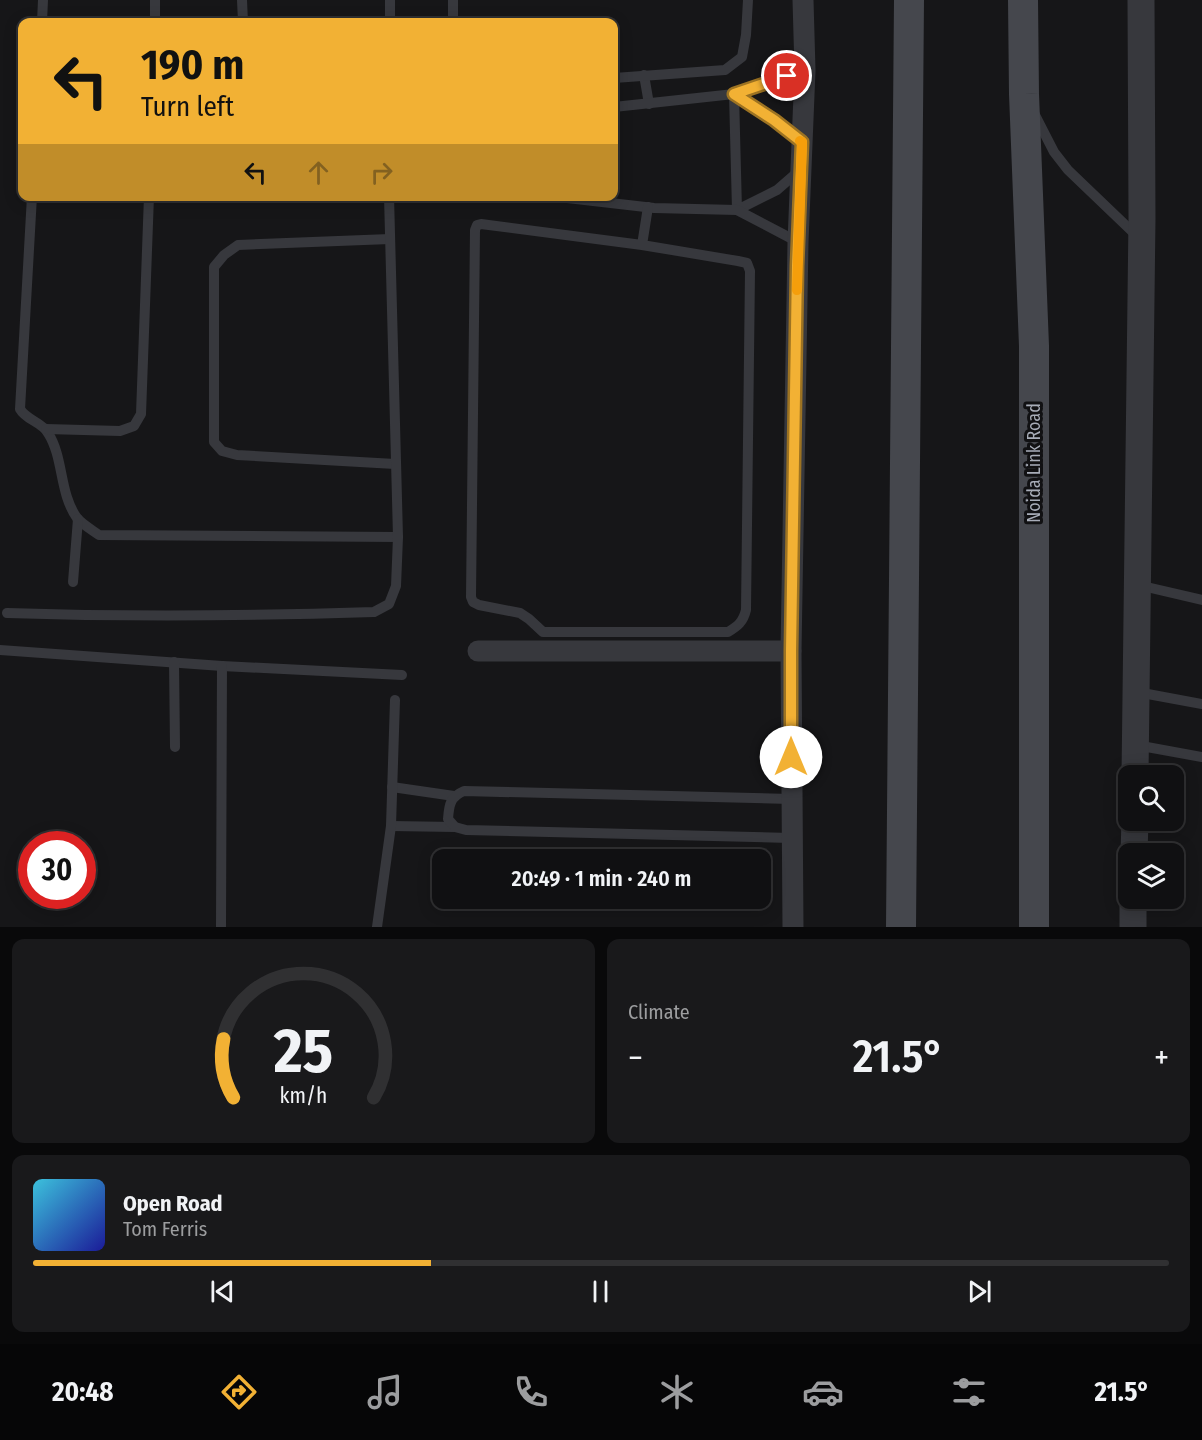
<!DOCTYPE html>
<html lang="en">
<head>
<meta charset="utf-8">
<style>
  :root { --surface:#101012; --page:#19191b; --text:#f1f3f6; --muted:#9c9d9f; --line:#303032; --accent:#f2b134 }
  body { margin:0; font-family:"Fira Sans Condensed",sans-serif; background:var(--page); color:var(--text); height:100vh; display:flex; flex-direction:column; font-size:22px; white-space:nowrap }
  * { box-sizing:border-box; margin:0 }
  p { font-size:20px; color:var(--muted) }
  .icon { flex:none; width:33px; height:33px; fill:none; stroke:currentColor; stroke-width:2; stroke-linecap:round; stroke-linejoin:round }
  .map { position:relative; height:927px; overflow:hidden }
  .panel { display:flex; flex-direction:column; gap:12px; padding:12px; background:#09090a; flex:1 }
  .panel>* { flex:none }
  .banner { position:absolute; left:18px; top:18px; width:600px; height:183px; border-radius:12px; box-shadow:0 3px 15px #0003,0 0 0 2px var(--line); background:#f2b134; color:#111; overflow:hidden }
  .controls { position:absolute; left:1118px; top:765px; display:grid; gap:12px }
  .controls a { display:grid; place-items:center; width:66px; height:66px; border-radius:12px; background:var(--surface); box-shadow:0 3px 15px #0003,0 0 0 2px var(--line); font-size:30px }
  .speed { position:absolute; left:18px; top:831px; display:flex; gap:12px; font-size:30px; font-weight:700; text-align:center }
  .speed>* { display:grid; place-content:center; width:78px; height:78px; border-radius:50%; background:var(--surface); box-shadow:0 3px 15px #0003,0 0 0 2px var(--line); line-height:1 }
  .speed .limit { border:9px solid #d22; background:#fff; color:#111 }
  .pin { position:absolute; display:grid; place-items:center; width:51px; height:51px; color:#fff; margin:-26px; border:3px solid #fff; border-radius:50%; box-shadow:0 2px 6px #0007 }
  .me { position:absolute; width:66px; margin:-33px; rotate:0deg; stroke-linejoin:round; filter:drop-shadow(0 0 4px #0008) }
  .turn { display:flex; align-items:center; gap:21px; height:126px; padding:0 24px; font-size:27px }
  .turn .icon { width:78px; height:78px; stroke-width:2.5 }
  .turn b { display:block; font-size:42px; line-height:51px }
  .lanes { display:flex; align-items:center; height:57px; padding:0 24px; background:#0003; justify-content:center; gap:30px; direction:ltr }
  .lanes .off { opacity:.35 }
  .big { font-size:45px; font-weight:600; line-height:1.1 }
  .panel .card { flex:1; display:flex; flex-direction:column; justify-content:center; gap:9px; min-width:0; padding:0 21px; border-radius:12px; background:var(--page) }
  .panel .dial { align-items:center; gap:0 }
  .dial svg { height:156px; overflow:visible; fill:none; stroke:var(--line); stroke-width:7; stroke-linecap:round; text-anchor:middle }
  .dial text { fill:var(--text); stroke:none }
  .song { display:flex; align-items:center; gap:18px }
  .cover { width:72px; height:72px; border-radius:9px; background:linear-gradient(135deg,hsl(190 70% 55%),hsl(240 70% 35%)) }
  .played { height:6px; border-radius:3px; background:linear-gradient(90deg,var(--accent) 35%,var(--line) 35%) }
  .keys { display:flex; justify-content:space-around; direction:ltr }
  .heat { display:flex; justify-content:space-between; align-items:center; font-size:33px; direction:ltr }
  .panel .tiles { flex:1; display:grid; gap:12px; grid-template-columns:1fr 1fr }
  .card:last-child { grid-column:span 2 }
  .trip { position:absolute; left:432px; top:849px; width:339px; height:60px; border-radius:12px; background:var(--surface); box-shadow:0 3px 15px #0003,0 0 0 2px var(--line); font-weight:600; line-height:60px; text-align:center }
  .dock { display:flex; height:96px; justify-content:space-around; align-items:center; background:#060607; color:var(--muted) }
  .dock .icon { width:42px; height:42px }
  .dock .active { color:var(--accent) }
  .dock b { font-size:27px; color:var(--text) }
  .map>svg:first-child { display:block }
  .lines { fill:none; stroke-linecap:round; stroke-linejoin:round }
  .service { stroke:#37383d; stroke-width:10 }
  .minor { stroke:#37383d; stroke-width:21 }
  .tertiary { stroke:#37383d; stroke-width:27 }
  .secondary { stroke:#45474d; stroke-width:30 }
  .route-casing { stroke:#9d7322; stroke-width:15 }
  .route { stroke:#f2b134; stroke-width:10 }
  .slow { stroke:#f59e0b; stroke-width:10 }
  .labels { text-anchor:middle; dominant-baseline:central; stroke-width:6; stroke-linejoin:round; paint-order:stroke }
  .street-label { font-size:18px; fill:#a8adb8; stroke:#111113 }
</style>
</head>
<body>
<div class="map">
<svg width="1202" height="927" viewBox="0 0 1202 927">
  <rect width="100%" height="100%" fill="#161618"/>
  <g class="lines">
    <!-- service -->
    <g class="service">
      <path d="M242 0 243 22"/>
      <path d="M453 0V22"/>
      <path d="M42 22 43 0"/>
      <path d="M155 22V0"/>
      <path d="M390 22V0"/>
      <path d="M644 75 649 104"/>
      <path d="M614 78 725 70 742 57 746 35 748 0"/>
      <path d="M734 94 737 210 777 190 800 170"/>
      <path d="M734 94 774 120 802 142"/>
      <path d="M614 107 734 94 805 70"/>
      <path d="M1034 113 1054 152 1068 170 1139 238"/>
      <path d="M32 196 20 409C26 420 42 422 48 433 64 458 59 493 77 518 82 524 92 530 99 535L398 537"/>
      <path d="M550 196 654 208 737 210 798 242"/>
      <path d="M390 239 238 245 224 255 214 267V442L222 451 237 455 395 464"/>
      <path d="M642 245 738 261 747 263 750 271 746 610C743 622 738 626 728 632H543L529 619 520 613 479 605 473 602 471 597 475 230 477 225 481 224 642 245 648 207"/>
      <path d="M46 429 120 431 134 426 141 414 149 196"/>
      <path d="M73 582 78 519"/>
      <path d="M1138 585 1202 600"/>
      <path d="M7 613C129 617 251 616 374 612L389 604 396 586 398 537 389 196"/>
      <path d="M0 650 222 666 402 675"/>
      <path d="M174 662 175 747"/>
      <path d="M1137 692 1202 704"/>
      <path d="M1136 745 1202 757"/>
      <path d="M392 787 454 796"/>
      <path d="M391 826 455 827"/>
      <path d="M791 838 466 830 455 827 448 819C449 805 450 797 464 791L791 799"/>
      <path d="M221 927 222 666"/>
      <path d="M377 927 391 826 395 700"/>
    </g>
    <!-- minor -->
    <g class="minor">
      <path d="M478 651H791"/>
      <path d="M793 927 791 651 798 242 805 70 803 0"/>
    </g>
    <!-- tertiary -->
    <g class="tertiary">
      <path d="M1135 776 1142 218 1141 0"/>
      <path d="M1134 854 1135 820"/>
      <path d="M1133 927V898"/>
    </g>
    <!-- secondary -->
    <g class="secondary">
      <path d="M1023 0 1024 94 1034 346V927"/>
      <path d="M901 927 909 0"/>
    </g>
  </g>
  <g class="lines">
    <!-- route casing -->
    <g class="route-casing">
      <path id="route" d="M787 76 734 94 774 120 802 142 797 266 791 651V757"/>
    </g>
    <!-- route -->
    <use href="#route" class="route"/>
    <!-- slow -->
    <path class="slow" d="M797 290 802 142 800 141"/>
  </g>
  <g class="labels">
    <!-- street labels -->
    <g class="street-label">
      <text transform="translate(1034 463) rotate(-90)">Noida Link Road</text>
    </g>
  </g>
</svg>
<div class="controls">
<a><svg class="icon" aria-label="search" viewBox="0 0 24 24"><circle cx="10" cy="10" r="6"/><path d="M15 15l6 6"/></svg></a>
<a><svg class="icon" aria-label="layers" viewBox="0 0 24 24"><path d="M12 4l9 5-9 5-9-5zM3 14l9 5 9-5"/></svg></a>
</div>
<div class="speed"><div class="limit">30</div></div>
<div class="pin" style="left:787px;top:76px;background:#d93025"><svg class="icon" aria-label="arrive" viewBox="0 0 24 24"><path d="M6 21V4h12l-3 4 3 4H6"/></svg></div>
<svg class="me" style="left:791px;top:757px" viewBox="-20 -20 40 40"><circle r="19" fill="#fff"/><path d="M0-13L10 11 0 6-10 11z" fill="#f2b134"/></svg>
<div class="trip">20:49 · 1 min · 240 m</div>
<div class="banner">
<div class="turn"><svg class="icon" aria-label="left" viewBox="0 0 24 24"><path d="M17 20v-9H6M10 6l-5 5 5 5"/></svg><div><b>190 m</b>Turn left</div></div>
<div class="lanes"><svg class="icon" aria-label="left" viewBox="0 0 24 24"><path d="M17 20v-9H6M10 6l-5 5 5 5"/></svg><svg class="icon off" aria-label="ahead" viewBox="0 0 24 24"><path d="M12 20V5M6 11l6-6 6 6"/></svg><svg class="icon off" aria-label="right" viewBox="0 0 24 24"><path d="M7 20v-9h11M14 6l5 5-5 5"/></svg></div>
</div>
</div>
<section class="panel">
<div class="tiles">
<div class="card dial"><svg viewBox="0 0 100 80">
<path d="M14 69A42 42 0 1 1 86 69"/>
<path d="M14 69A42 42 0 0 1 9 39" stroke="#f2b134"/>
<text x="50" y="56" font-size="32" font-weight="700">25</text>
<text x="50" y="72" font-size="11">km/h</text>
</svg></div>
<div class="card"><p>Climate</p>
<div class="heat"><a>−</a><b class="big">21.5°</b><a>+</a></div>
</div>
<div class="card">
<div class="song"><i class="cover"></i><div><b>Open Road</b><p>Tom Ferris</p></div></div>
<div class="played"></div>
<div class="keys"><svg class="icon" aria-label="previous" viewBox="0 0 24 24"><path d="M18 5L8 12l10 7zM5 5v14"/></svg><svg class="icon" aria-label="pause" viewBox="0 0 24 24"><path d="M8 5v14M16 5v14"/></svg><svg class="icon" aria-label="next" viewBox="0 0 24 24"><path d="M6 5l10 7-10 7zM19 5v14"/></svg></div>
</div>
</div>
</section>
<nav class="dock">
<b>20:48</b>
<svg class="icon active" aria-label="directions" viewBox="0 0 24 24"><path d="M12 3l9 9-9 9-9-9zM9 14v-3h6M13 9l2 2-2 2"/></svg>
<svg class="icon" aria-label="music" viewBox="0 0 24 24"><path d="M9 18V5l10-2v13"/><circle cx="6" cy="18" r="3"/><circle cx="16" cy="16" r="3"/></svg>
<svg class="icon" aria-label="phone" viewBox="0 0 24 24"><path d="M5 4h4l2 5-3 2q2 4 5 5l2-3 5 2v4C11 20 4 13 5 4z"/></svg>
<svg class="icon" aria-label="climate" viewBox="0 0 24 24"><path d="M12 3v18M4 7l16 10M4 17L20 7"/></svg>
<svg class="icon" aria-label="car" viewBox="0 0 24 24"><path d="M5 17H2v-5l4-1 3-4h7l3 4 3 1v5h-3M9 17h6M6 11h13"/><circle cx="7" cy="17" r="2"/><circle cx="17" cy="17" r="2"/></svg>
<svg class="icon" aria-label="filters" viewBox="0 0 24 24"><path d="M4 7h16M4 17h16"/><circle cx="9" cy="7" r="2"/><circle cx="15" cy="17" r="2"/></svg>
<b>21.5°</b>
</nav>
</body>
</html>
